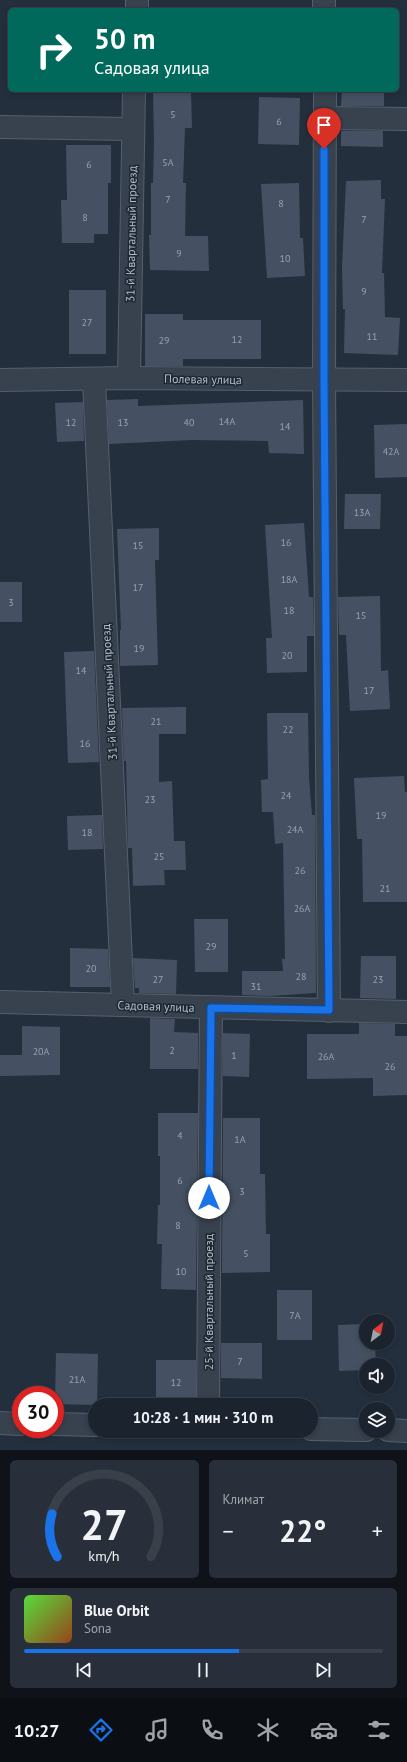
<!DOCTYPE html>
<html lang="ru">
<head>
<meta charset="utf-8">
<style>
  :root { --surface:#1b232e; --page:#282f3a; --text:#f1f3f6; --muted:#a0a4aa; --line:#39404a; --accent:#1a73e8 }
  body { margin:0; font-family:"PT Sans",sans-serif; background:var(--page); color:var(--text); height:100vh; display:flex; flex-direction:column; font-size:15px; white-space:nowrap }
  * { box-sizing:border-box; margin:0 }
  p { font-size:13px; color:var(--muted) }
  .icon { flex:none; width:22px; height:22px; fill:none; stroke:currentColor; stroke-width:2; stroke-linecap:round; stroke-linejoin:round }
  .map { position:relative; height:1450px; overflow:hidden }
  .drawer { display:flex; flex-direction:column; gap:10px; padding:10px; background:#0f1319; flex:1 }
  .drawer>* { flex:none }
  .guide { position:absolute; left:8px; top:8px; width:391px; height:84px; border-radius:6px; box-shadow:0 2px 6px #0003,0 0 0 1px var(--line); background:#00695c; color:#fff; overflow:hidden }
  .needle { width:26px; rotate:32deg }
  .tools { position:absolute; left:359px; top:1314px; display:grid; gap:8px }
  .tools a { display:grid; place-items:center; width:36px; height:36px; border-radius:50%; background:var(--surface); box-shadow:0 2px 6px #0003,0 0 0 1px var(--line); font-size:20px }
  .speed { position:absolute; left:12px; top:1386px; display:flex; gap:8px; font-size:20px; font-weight:700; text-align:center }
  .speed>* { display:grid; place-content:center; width:52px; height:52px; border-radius:50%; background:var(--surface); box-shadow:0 2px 6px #0003,0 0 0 1px var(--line); line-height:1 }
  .speed .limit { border:6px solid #d22; background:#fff; color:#111 }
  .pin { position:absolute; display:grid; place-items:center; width:34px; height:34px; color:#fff; margin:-41px -17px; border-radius:50% 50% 50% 0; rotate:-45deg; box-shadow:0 0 4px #0007 }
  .pin .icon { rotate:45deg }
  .me { position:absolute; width:44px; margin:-22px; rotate:0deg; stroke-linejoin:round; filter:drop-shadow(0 0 3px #0008) }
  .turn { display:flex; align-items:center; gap:14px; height:84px; padding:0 20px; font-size:18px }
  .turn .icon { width:52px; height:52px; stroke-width:2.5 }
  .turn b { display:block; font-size:28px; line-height:34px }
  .big { font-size:30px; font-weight:600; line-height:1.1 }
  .drawer .widget { flex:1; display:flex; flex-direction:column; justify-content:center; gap:6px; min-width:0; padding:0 14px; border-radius:6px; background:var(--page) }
  .drawer .dial { align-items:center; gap:0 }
  .dial svg { height:104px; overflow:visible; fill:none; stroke:var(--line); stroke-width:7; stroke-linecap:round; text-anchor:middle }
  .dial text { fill:var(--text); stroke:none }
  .song { display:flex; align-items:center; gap:12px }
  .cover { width:48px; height:48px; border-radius:6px; background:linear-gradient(135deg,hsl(110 70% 55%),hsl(20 70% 35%)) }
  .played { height:4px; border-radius:2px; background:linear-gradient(90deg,var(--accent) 60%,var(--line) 60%) }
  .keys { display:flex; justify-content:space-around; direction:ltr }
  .heat { display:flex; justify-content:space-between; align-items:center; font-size:22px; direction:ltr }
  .drawer .tiles { flex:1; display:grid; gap:10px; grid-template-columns:1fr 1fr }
  .widget:last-child { grid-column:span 2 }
  .trip { position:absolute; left:88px; top:1398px; width:230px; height:40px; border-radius:20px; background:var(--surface); box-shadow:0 2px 6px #0003,0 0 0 1px var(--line); font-weight:600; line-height:40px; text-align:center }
  .dock { display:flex; height:64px; justify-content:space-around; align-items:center; background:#0b0e12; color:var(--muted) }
  .dock .icon { width:28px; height:28px }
  .dock .active { color:var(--accent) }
  .dock b { font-size:18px; color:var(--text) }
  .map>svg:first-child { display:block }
  .building { fill:#455162 }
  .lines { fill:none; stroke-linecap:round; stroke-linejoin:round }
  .minor-casing { stroke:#565f6c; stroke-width:24 }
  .minor { stroke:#38414e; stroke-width:22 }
  .route-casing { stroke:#114b97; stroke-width:10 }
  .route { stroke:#1a73e8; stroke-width:7 }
  .labels { text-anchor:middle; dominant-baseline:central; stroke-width:3; stroke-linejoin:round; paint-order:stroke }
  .number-label { font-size:10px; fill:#98a1af }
  .street-label { font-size:12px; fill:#b4bcc9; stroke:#1d2633 }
</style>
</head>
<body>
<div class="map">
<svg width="407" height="1450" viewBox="0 0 407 1450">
  <rect width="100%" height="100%" fill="#242f3e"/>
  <!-- building -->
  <g class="building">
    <path d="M153 90H191L192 128H185L183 183H186L185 236H208L209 271 150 270 149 235H151V183H153L154 143Z"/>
    <path d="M342 90H384V106H341Z"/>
    <path d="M259 97 300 98 299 145 258 144Z"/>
    <path d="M341 131H383V147L341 146Z"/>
    <path d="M66 145H111V183H108V234H94V243H62L61 200H67Z"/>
    <path d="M381 180V199H385L382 273H384L385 317 400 318 398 355 344 353 345 309H343L342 267 346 181Z"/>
    <path d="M299 183 300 238H303L305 276 267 278 261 184Z"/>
    <rect x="69" y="290" width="37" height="64"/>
    <path d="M145 314H183V320H261V359H183V366H145Z"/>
    <path d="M138 399V406L303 400 304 454 269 453 268 441 192 440 109 444 107 400Z"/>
    <path d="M83 402 84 441 57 442 55 403Z"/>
    <path d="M407 424V477L375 478 374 425Z"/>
    <path d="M345 494H381L380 529H344Z"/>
    <path d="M304 523 309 597H313L314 636H307V672L267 673 266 638H272L265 525Z"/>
    <path d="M159 528V560H155L158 665 120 666V630H121L117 529Z"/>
    <rect x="0" y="582" width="22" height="40"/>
    <path d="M380 596 381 671 388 670 390 709 350 711 346 635H339L338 597Z"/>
    <path d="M94 651 99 762 68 763 64 652Z"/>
    <path d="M186 707V734H159V782L172 781 174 841H185L186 870H164L165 885 133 886 132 848H128L126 761H124L122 708Z"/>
    <path d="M267 713H308L309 778 312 815H315V816L316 993 270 996 242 995V971H283L282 959H285L283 843 275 844 273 812H262L261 780 268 779Z"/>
    <path d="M404 776 405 792H407V902H363L362 839H357L354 778Z"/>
    <path d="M102 815 103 849 68 850 67 816Z"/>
    <path d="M194 919H228V972H195Z"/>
    <path d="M70 948 108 949 110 987H70Z"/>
    <path d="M361 956H396V999L360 998Z"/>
    <path d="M133 958 177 960 176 994 139 993V988H135Z"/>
    <path d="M150 1018 175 1019 174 1032 198 1033V1069H150Z"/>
    <path d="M359 1023 395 1024V1036H407V1095L373 1096V1078L307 1079V1034H359Z"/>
    <path d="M22 1026 60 1027V1075L0 1076V1055H22Z"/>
    <path d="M223 1033 250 1034 249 1077 223 1076Z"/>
    <path d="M158 1113H198L196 1290 161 1289 162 1244H157L158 1205H160V1156H158Z"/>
    <path d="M223 1118H260V1174H265L266 1234H270V1272L222 1273Z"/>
    <rect x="277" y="1290" width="35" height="50"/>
    <path d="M366 1324V1343H375L376 1365H366V1370L339 1371 338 1325Z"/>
    <path d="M221 1343H262V1379L221 1378Z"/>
    <path d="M56 1353 98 1354 97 1405 55 1404Z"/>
    <rect x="156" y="1360" width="40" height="43"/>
  </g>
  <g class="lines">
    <!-- minor casing -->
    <g class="minor-casing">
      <g id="minor">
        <path d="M324 0V10"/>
        <path d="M137 10V0"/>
        <path d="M325 90 324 380 329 1011"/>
        <path d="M325 118 407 119"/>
        <path d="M0 127 133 129"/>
        <path d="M129 378 134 90"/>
        <path d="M0 380 129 378 407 380"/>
        <path d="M94 380 123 1005"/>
        <path d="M0 1002 407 1012"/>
        <path d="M208 1405 211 1007"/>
        <path d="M0 1423 21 1424"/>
        <path d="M55 1424 95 1425"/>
        <path d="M311 1429 366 1430"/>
        <path d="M388 1430 407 1431"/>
      </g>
    </g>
    <!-- minor -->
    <use href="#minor" class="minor"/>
  </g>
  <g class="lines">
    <!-- route casing -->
    <g class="route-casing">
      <path id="route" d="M209 1198 211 1008 329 1010 324 380V149"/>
    </g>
    <!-- route -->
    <use href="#route" class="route"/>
  </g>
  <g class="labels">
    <!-- number labels -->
    <g class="number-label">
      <text x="173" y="114">5</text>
      <text x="279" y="121">6</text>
      <text x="168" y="162">5А</text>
      <text x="89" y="164">6</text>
      <text x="168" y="199">7</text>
      <text x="281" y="203">8</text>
      <text x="85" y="217">8</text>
      <text x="364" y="219">7</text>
      <text x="179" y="253">9</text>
      <text x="285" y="258">10</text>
      <text x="364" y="291">9</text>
      <text x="87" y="322">27</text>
      <text x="372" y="336">11</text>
      <text x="237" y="339">12</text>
      <text x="164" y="340">29</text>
      <text x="227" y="421">14А</text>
      <text x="71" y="422">12</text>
      <text x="123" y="422">13</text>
      <text x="189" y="422">40</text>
      <text x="285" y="426">14</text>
      <text x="391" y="451">42А</text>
      <text x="362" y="512">13А</text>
      <text x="286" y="542">16</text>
      <text x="138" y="545">15</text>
      <text x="289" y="579">18А</text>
      <text x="138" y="587">17</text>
      <text x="11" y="602">3</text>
      <text x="289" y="610">18</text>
      <text x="361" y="615">15</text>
      <text x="139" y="648">19</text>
      <text x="287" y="655">20</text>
      <text x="81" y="670">14</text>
      <text x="369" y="690">17</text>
      <text x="156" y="721">21</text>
      <text x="288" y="729">22</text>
      <text x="85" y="743">16</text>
      <text x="286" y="795">24</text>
      <text x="150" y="799">23</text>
      <text x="381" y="815">19</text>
      <text x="295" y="829">24А</text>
      <text x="87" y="832">18</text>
      <text x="159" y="856">25</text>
      <text x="300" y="870">26</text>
      <text x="385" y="888">21</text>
      <text x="302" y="908">26А</text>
      <text x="211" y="946">29</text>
      <text x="91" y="968">20</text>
      <text x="301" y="976">28</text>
      <text x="158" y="979">27</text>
      <text x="378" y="979">23</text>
      <text x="256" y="986">31</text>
      <text x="172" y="1050">2</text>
      <text x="41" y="1051">20А</text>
      <text x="234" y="1055">1</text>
      <text x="326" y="1056">26А</text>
      <text x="390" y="1066">26</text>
      <text x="180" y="1135">4</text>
      <text x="240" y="1139">1А</text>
      <text x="180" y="1180">6</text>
      <text x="242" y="1191">3</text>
      <text x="178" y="1225">8</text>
      <text x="246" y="1253">5</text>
      <text x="181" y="1271">10</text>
      <text x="295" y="1315">7А</text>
      <text x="240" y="1361">7</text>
      <text x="77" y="1379">21А</text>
      <text x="176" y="1382">12</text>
    </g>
    <!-- street labels -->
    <g class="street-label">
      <text transform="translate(131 234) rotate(-89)">31-й Квартальный проезд</text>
      <text transform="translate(203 379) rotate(1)">Полевая улица</text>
      <text transform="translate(109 692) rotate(-93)">31-й Квартальный проезд</text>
      <text transform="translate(156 1006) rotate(2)">Садовая улица</text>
      <text transform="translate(208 1302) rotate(-90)">25-й Квартальный проезд</text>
    </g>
  </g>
</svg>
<div class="tools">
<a><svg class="needle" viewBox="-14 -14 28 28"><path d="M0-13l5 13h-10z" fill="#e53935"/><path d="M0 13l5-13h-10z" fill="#a0a4aa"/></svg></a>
<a><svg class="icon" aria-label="sound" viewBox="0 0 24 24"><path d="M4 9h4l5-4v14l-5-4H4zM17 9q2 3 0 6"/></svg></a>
<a><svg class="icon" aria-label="layers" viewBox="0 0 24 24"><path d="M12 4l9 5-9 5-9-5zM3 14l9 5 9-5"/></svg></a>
</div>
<div class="speed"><div class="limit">30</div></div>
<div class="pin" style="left:324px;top:149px;background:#d93025"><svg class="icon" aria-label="arrive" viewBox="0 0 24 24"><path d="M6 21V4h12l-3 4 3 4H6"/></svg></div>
<svg class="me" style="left:209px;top:1198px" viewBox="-20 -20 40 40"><circle r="19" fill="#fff"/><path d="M0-13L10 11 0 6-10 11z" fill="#1a73e8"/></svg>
<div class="trip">10:28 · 1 мин · 310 m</div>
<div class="guide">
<div class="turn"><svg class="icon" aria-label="right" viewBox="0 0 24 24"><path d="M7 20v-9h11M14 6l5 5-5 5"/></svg><div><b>50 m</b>Садовая улица</div></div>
</div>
</div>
<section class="drawer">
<div class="tiles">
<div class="widget dial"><svg viewBox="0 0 100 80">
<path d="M14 69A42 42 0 1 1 86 69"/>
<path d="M14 69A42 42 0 0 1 10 36" stroke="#1a73e8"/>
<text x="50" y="56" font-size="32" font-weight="700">27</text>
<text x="50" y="72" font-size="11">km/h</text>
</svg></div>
<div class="widget"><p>Климат</p>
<div class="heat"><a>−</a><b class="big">22°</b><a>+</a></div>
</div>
<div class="widget">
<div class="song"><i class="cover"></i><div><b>Blue Orbit</b><p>Sona</p></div></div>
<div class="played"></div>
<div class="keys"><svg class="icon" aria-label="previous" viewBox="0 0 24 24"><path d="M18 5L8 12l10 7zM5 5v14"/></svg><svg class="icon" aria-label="pause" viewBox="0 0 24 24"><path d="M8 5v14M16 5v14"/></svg><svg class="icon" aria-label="next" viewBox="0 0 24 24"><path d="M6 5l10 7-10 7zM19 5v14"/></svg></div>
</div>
</div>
</section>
<nav class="dock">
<b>10:27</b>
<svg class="icon active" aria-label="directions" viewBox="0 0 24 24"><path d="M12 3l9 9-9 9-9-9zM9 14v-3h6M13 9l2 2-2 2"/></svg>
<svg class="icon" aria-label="music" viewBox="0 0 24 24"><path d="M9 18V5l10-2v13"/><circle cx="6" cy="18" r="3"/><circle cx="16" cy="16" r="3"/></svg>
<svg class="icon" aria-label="phone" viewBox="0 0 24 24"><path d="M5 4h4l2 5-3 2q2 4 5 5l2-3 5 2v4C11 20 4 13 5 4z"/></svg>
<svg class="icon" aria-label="climate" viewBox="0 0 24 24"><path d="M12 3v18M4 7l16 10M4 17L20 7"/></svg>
<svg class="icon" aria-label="car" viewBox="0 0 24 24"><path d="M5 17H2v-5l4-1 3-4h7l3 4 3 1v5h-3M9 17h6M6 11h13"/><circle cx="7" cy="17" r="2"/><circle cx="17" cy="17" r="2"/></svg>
<svg class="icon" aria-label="filters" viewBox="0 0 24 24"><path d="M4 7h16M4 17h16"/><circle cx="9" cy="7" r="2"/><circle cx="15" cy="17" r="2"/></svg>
</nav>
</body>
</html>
